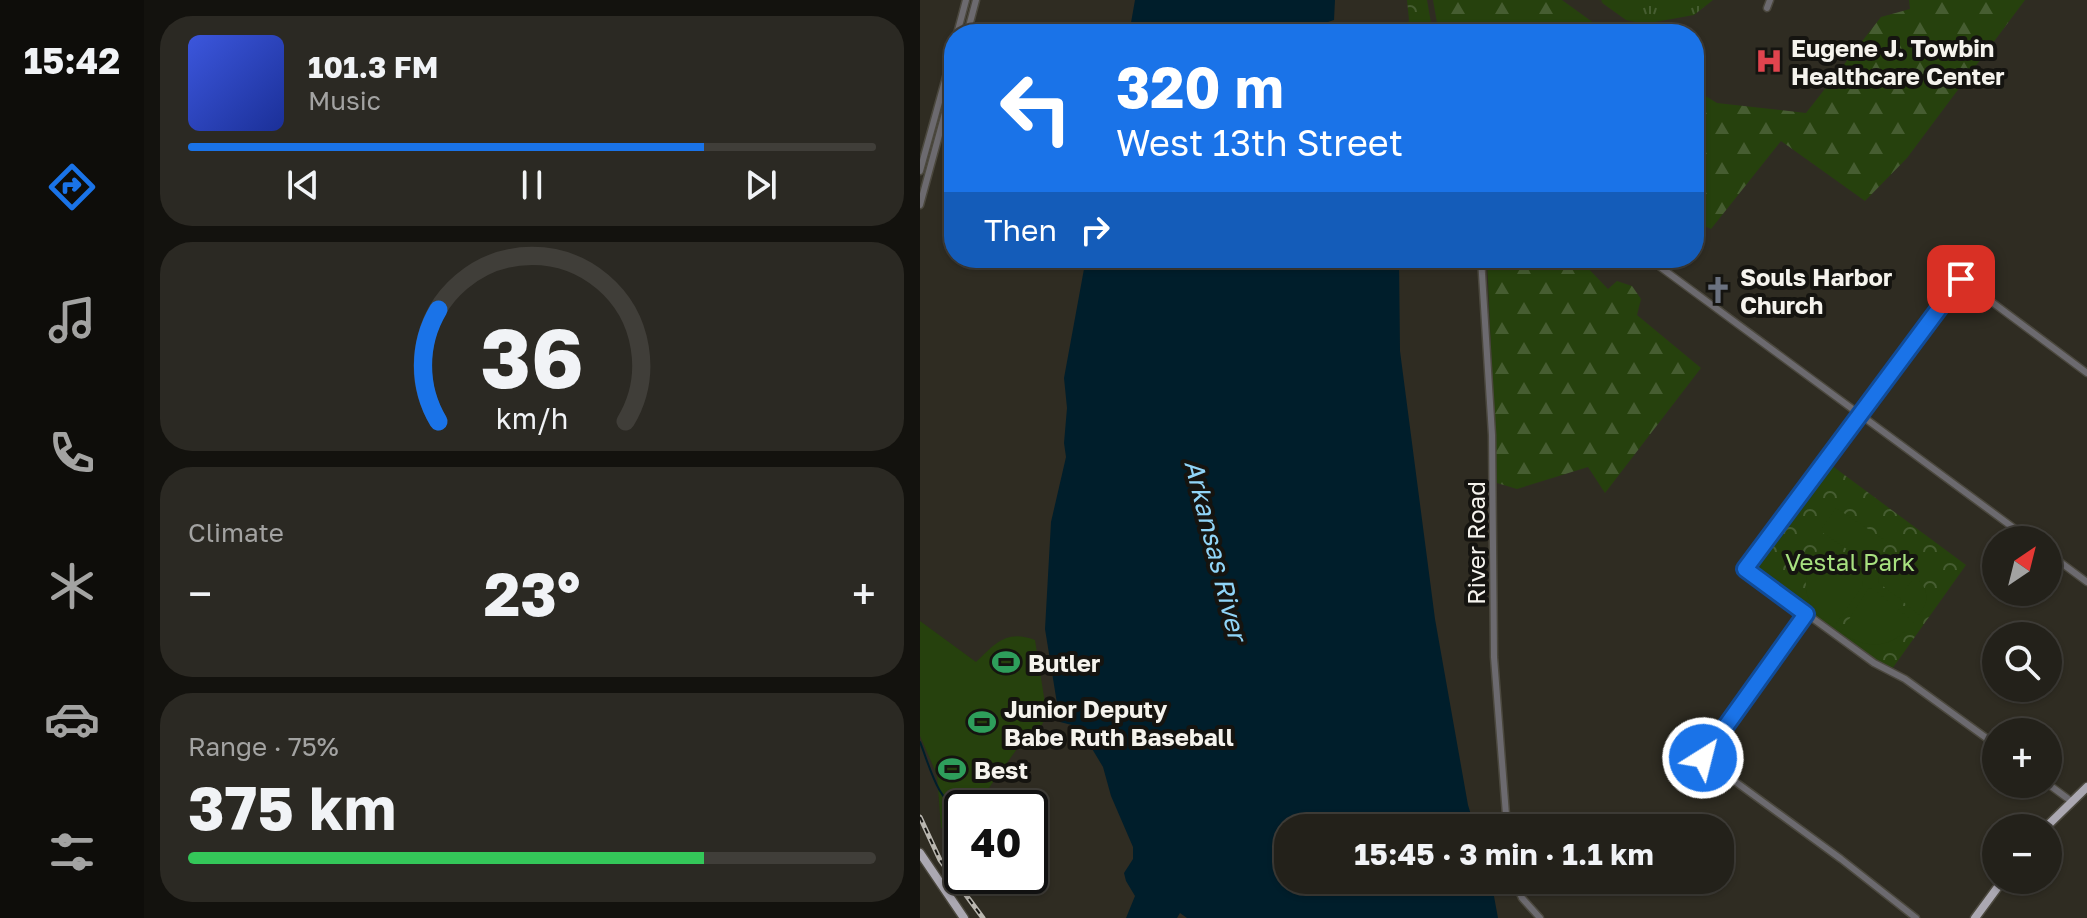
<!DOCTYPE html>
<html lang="en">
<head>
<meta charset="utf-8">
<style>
  :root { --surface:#23211a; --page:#2b2923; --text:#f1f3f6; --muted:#a3a3a2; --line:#403e39; --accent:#1a73e8 }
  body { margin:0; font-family:"Golos Text",sans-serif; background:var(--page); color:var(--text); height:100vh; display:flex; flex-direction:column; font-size:30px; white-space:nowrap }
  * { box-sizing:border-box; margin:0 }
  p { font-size:26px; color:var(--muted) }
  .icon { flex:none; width:44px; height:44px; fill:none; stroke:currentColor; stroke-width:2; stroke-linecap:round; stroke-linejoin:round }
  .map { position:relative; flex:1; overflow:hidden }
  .side { display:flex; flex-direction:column; gap:16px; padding:16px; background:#13120e; width:776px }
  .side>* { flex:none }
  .banner { position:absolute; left:24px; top:24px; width:760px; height:244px; border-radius:32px; box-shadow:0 2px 6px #0004,0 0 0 2px var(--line); background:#1a73e8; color:#fff; overflow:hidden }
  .needle { width:52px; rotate:35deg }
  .fabs { position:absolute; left:1062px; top:526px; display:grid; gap:16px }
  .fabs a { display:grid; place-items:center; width:80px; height:80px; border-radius:50%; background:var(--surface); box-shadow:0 2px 6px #0004,0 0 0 2px var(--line); font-size:40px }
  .speed { position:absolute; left:24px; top:790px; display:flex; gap:16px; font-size:40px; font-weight:700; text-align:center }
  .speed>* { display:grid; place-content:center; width:104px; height:104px; border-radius:50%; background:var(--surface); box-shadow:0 2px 6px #0004,0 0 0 2px var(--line); line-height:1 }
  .speed .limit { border:4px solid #111; border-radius:12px; background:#fff; color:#111 }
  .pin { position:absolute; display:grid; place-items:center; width:68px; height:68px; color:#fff; margin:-34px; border-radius:16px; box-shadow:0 4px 12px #0006 }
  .me { position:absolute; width:88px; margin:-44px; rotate:36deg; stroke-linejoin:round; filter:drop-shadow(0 0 6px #0008) }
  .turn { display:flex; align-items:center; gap:28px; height:168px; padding:0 40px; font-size:36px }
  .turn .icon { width:104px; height:104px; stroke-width:2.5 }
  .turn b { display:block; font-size:56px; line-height:68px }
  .then { display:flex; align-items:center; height:76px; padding:0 40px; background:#0003; gap:16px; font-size:30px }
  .big { font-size:60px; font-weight:700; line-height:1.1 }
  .side .widget { flex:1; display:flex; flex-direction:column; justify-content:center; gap:12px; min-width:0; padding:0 28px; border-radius:32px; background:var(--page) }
  .side .dial { align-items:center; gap:0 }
  .dial svg { height:208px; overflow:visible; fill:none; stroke:var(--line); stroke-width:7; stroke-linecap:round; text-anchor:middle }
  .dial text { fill:var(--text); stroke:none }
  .song { display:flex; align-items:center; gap:24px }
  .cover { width:96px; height:96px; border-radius:12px; background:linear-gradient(135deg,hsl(230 70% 55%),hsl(230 70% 35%)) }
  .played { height:8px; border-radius:4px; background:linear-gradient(90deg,var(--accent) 75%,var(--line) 75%) }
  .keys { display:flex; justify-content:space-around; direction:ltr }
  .heat { display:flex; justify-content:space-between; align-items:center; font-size:44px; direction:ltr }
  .charge { height:12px; border-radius:6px; background:linear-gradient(90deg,#34c759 75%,var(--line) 0) }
  .trip { position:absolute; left:354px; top:814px; width:460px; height:80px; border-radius:32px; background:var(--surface); box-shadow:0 2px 6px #0004,0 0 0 2px var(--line); font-weight:700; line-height:80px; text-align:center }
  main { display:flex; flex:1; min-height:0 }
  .tabs { display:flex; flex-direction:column; width:144px; justify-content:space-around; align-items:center; background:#0e0d0a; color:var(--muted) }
  .tabs .icon { width:56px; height:56px }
  .tabs .current { color:var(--accent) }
  .tabs b { font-size:36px; color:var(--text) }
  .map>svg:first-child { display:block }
  .grass { fill:url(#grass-tufts) }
  .forest { fill:url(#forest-firs) }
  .park { fill:url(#park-crowns) }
  .pitch { fill:#26410d }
  .water { fill:#001e2b }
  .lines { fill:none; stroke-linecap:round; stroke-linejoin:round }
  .stream { stroke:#001e2b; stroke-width:2 }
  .minor-casing { stroke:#4b483e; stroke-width:9 }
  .major-casing { stroke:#4b483e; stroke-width:11 }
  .minor { stroke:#6c6a6f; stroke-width:6 }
  .major { stroke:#aba8b2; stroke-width:8 }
  .rail-casing { stroke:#bab7b0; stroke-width:5 }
  .rail { stroke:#151410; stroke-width:2; stroke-dasharray:6; stroke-linecap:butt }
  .route-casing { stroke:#114b97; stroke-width:20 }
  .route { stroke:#1a73e8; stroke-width:14 }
  .labels { text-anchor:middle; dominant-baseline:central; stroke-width:8; stroke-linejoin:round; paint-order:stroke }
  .poi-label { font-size:24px; font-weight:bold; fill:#f5f3ed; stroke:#151410; text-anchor:start }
  .street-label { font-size:24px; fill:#f5f3ed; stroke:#151410 }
  .park-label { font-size:24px; fill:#a8e180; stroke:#151410 }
  .water-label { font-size:26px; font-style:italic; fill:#90d4f7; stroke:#151410 }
</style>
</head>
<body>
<main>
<nav class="tabs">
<b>15:42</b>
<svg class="icon current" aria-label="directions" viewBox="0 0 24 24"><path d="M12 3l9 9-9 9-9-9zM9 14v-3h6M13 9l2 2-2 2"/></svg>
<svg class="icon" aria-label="music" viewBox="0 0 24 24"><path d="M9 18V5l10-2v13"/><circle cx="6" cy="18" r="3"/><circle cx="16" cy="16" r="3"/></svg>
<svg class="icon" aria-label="phone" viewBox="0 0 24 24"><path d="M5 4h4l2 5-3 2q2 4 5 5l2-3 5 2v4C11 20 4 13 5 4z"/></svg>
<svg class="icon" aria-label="climate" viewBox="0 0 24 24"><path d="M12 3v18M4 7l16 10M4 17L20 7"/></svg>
<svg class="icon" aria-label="car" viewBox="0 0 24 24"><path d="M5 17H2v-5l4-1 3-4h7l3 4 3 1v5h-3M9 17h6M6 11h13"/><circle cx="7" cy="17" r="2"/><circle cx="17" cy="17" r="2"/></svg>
<svg class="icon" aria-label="filters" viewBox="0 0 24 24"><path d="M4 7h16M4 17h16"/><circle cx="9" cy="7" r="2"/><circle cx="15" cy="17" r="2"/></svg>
</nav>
<section class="side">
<div class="widget">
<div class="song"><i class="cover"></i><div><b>101.3 FM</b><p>Music</p></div></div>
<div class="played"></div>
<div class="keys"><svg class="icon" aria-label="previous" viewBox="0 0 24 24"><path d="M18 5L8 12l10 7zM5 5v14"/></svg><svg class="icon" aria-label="pause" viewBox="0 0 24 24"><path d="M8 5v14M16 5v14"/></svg><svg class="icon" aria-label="next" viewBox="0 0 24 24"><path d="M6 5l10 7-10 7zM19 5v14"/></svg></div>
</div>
<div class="widget dial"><svg viewBox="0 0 100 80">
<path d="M14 69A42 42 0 1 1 86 69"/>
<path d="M14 69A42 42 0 0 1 14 26" stroke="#1a73e8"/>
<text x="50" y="56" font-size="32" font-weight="700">36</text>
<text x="50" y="72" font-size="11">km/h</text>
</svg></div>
<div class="widget"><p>Climate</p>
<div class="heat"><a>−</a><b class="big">23°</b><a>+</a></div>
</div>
<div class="widget"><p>Range · 75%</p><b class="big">375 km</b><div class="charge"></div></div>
</section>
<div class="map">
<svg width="1167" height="918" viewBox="0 0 1167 918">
  <defs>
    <pattern id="grass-tufts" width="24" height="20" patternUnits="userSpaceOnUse" patternTransform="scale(2)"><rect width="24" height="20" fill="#26410d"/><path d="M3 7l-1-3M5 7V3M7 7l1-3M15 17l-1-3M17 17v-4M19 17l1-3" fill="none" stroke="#465d31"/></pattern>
    <pattern id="forest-firs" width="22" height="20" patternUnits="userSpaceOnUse" patternTransform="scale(2)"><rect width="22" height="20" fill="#26410d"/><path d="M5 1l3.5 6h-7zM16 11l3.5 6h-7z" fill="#465d31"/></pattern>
    <pattern id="park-crowns" width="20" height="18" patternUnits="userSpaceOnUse" patternTransform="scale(2)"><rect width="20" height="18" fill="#26410d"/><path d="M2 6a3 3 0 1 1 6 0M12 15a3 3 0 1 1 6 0" fill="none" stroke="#465d31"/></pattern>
  </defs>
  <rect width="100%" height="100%" fill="#2f2c22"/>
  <!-- grass -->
  <path class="grass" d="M678 0 683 3 681 0H793L774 15 724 24 706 20Z"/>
  <!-- forest -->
  <g class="forest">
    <path d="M513 0H642L689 34H519Z"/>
    <path d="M989 0H1105L987 158 945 201 861 141 791 229 774 221V89L797 103 886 113 961 17 990 9Z"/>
    <path d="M567 258H664L663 263 688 289 697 281 712 286 721 299 717 315 781 368 685 493 668 467 597 489 577 483Z"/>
  </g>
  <!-- park -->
  <g class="park">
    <path d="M487 0H507L513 34H486L489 20Z"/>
    <path d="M907 462 1046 565 972 669 954 660 829 570Z"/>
  </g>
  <!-- pitch -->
  <g class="pitch">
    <path d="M916 508 968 542 952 566 900 531Z"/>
    <path d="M897 551 942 581 943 585 914 627C883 604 878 585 897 551Z"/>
    <path d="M973 557 985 571V589L995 577C1009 588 1010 602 999 615L981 600 980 597 978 598 959 583 958 578Z"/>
    <path d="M952 588 994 622C972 648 949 652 921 632L948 589Z"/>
    <path d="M0 621 56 662C75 644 86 629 115 640L127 716 118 731 112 728 61 799 70 807 42 808V830L39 833 21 828 17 775 0 736Z"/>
  </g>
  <!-- water -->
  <g class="water">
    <path d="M215 0H415L414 20 393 27 395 34H209Z"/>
    <path d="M166 258H479L480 351 515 619 548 805 555 828H368V880H571L578 918H267L260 913 257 918H206L215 896 206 881 204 873 213 859V847L191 796 183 767 165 737 152 725 140 722 125 629 131 522 146 457 144 443 147 408 144 378Z"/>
  </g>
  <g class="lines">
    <!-- stream -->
    <g class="stream">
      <path d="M0 742C9 764 18 804 42 811"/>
      <path d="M58 808 61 807"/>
    </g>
    <!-- minor casing -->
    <g class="minor-casing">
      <g id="minor">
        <path d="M847 8 850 0"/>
        <path d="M37 34 46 0"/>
        <path d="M47 34 56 0"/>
        <path d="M0 171 34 48"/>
        <path d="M0 205 34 80"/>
        <path d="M561 258 572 435 574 657 587 828"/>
        <path d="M728 258 1110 540"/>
        <path d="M1128 553 1167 582"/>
        <path d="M886 614 783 758 921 859 996 918"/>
        <path d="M1076 745 985 679 954 663 825 569 1041 279 1167 373"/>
        <path d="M1128 784 1151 801"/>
        <path d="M594 880 602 898 620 918"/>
      </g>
    </g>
    <!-- major casing -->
    <g class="major-casing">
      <g id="major">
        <path d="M1125 828 1167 787"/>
        <path d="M0 853 44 918"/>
        <path d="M1055 918 1083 880"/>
      </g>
    </g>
    <!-- minor -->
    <use href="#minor" class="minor"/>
    <!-- major -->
    <use href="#major" class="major"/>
    <!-- rail casing -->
    <g class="rail-casing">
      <path id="rail" d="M0 817 20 860 63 918"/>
    </g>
    <!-- rail -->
    <use href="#rail" class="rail"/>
  </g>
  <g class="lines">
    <!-- route casing -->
    <g class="route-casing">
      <path id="route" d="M783 758 886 614 825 569 1041 279"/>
    </g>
    <!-- route -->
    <use href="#route" class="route"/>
  </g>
  <!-- icons -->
  <defs>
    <g id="hospital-bare" transform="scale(2.16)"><path d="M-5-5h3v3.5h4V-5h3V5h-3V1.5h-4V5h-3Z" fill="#e0444e" stroke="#151410" stroke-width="2.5" paint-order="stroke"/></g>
    <g id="church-bare" transform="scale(2.16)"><path d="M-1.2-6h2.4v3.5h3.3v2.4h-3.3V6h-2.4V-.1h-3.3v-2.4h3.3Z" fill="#6b7280" stroke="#151410" stroke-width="2.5" paint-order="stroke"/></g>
    <g id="stadium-bare" transform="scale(2.16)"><path d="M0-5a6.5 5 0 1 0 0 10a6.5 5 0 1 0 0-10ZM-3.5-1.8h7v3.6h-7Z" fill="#2e9e5b" stroke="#151410" stroke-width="2.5" paint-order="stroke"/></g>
  </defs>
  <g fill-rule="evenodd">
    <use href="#hospital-bare" x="849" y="61"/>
    <use href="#church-bare" x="798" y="290"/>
    <use href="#stadium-bare" x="86" y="662"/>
    <use href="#stadium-bare" x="62" y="722"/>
    <use href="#stadium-bare" x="32" y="769"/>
  </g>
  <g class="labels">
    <!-- poi labels -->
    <g class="poi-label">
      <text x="871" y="47">Eugene J. Towbin<tspan x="871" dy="28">Healthcare Center</tspan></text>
      <text x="820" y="276">Souls Harbor<tspan x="820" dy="28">Church</tspan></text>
      <text x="108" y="662">Butler</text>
      <text x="84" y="708">Junior Deputy<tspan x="84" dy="28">Babe Ruth Baseball</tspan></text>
      <text x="54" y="769">Best</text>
    </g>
    <!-- street labels -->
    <g class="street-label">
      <text transform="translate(555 543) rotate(-90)">River Road</text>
    </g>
    <!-- park labels -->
    <g class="park-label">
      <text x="930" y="561">Vestal Park</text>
    </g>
    <!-- water labels -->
    <g class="water-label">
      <text transform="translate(296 550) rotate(76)">Arkansas River</text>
    </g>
  </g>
</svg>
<div class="fabs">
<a><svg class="needle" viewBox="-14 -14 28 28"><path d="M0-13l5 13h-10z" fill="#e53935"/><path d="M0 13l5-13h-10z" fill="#a3a3a2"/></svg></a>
<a><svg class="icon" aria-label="search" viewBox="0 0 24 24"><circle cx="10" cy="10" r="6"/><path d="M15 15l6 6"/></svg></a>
<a>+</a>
<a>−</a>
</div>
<div class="speed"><div class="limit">40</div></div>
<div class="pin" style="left:1041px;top:279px;background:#d93025"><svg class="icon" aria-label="arrive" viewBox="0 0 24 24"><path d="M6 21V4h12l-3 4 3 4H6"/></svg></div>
<svg class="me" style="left:783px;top:758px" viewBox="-20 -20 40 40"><circle r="17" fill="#1a73e8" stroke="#fff" stroke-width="3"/><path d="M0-11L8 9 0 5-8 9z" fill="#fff"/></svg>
<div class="trip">15:45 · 3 min · 1.1 km</div>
<div class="banner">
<div class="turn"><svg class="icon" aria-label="left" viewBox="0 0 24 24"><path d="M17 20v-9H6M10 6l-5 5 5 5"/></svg><div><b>320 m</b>West 13th Street</div></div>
<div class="then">Then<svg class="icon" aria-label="right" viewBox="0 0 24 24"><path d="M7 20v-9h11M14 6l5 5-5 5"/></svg></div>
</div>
</div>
</main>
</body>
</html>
